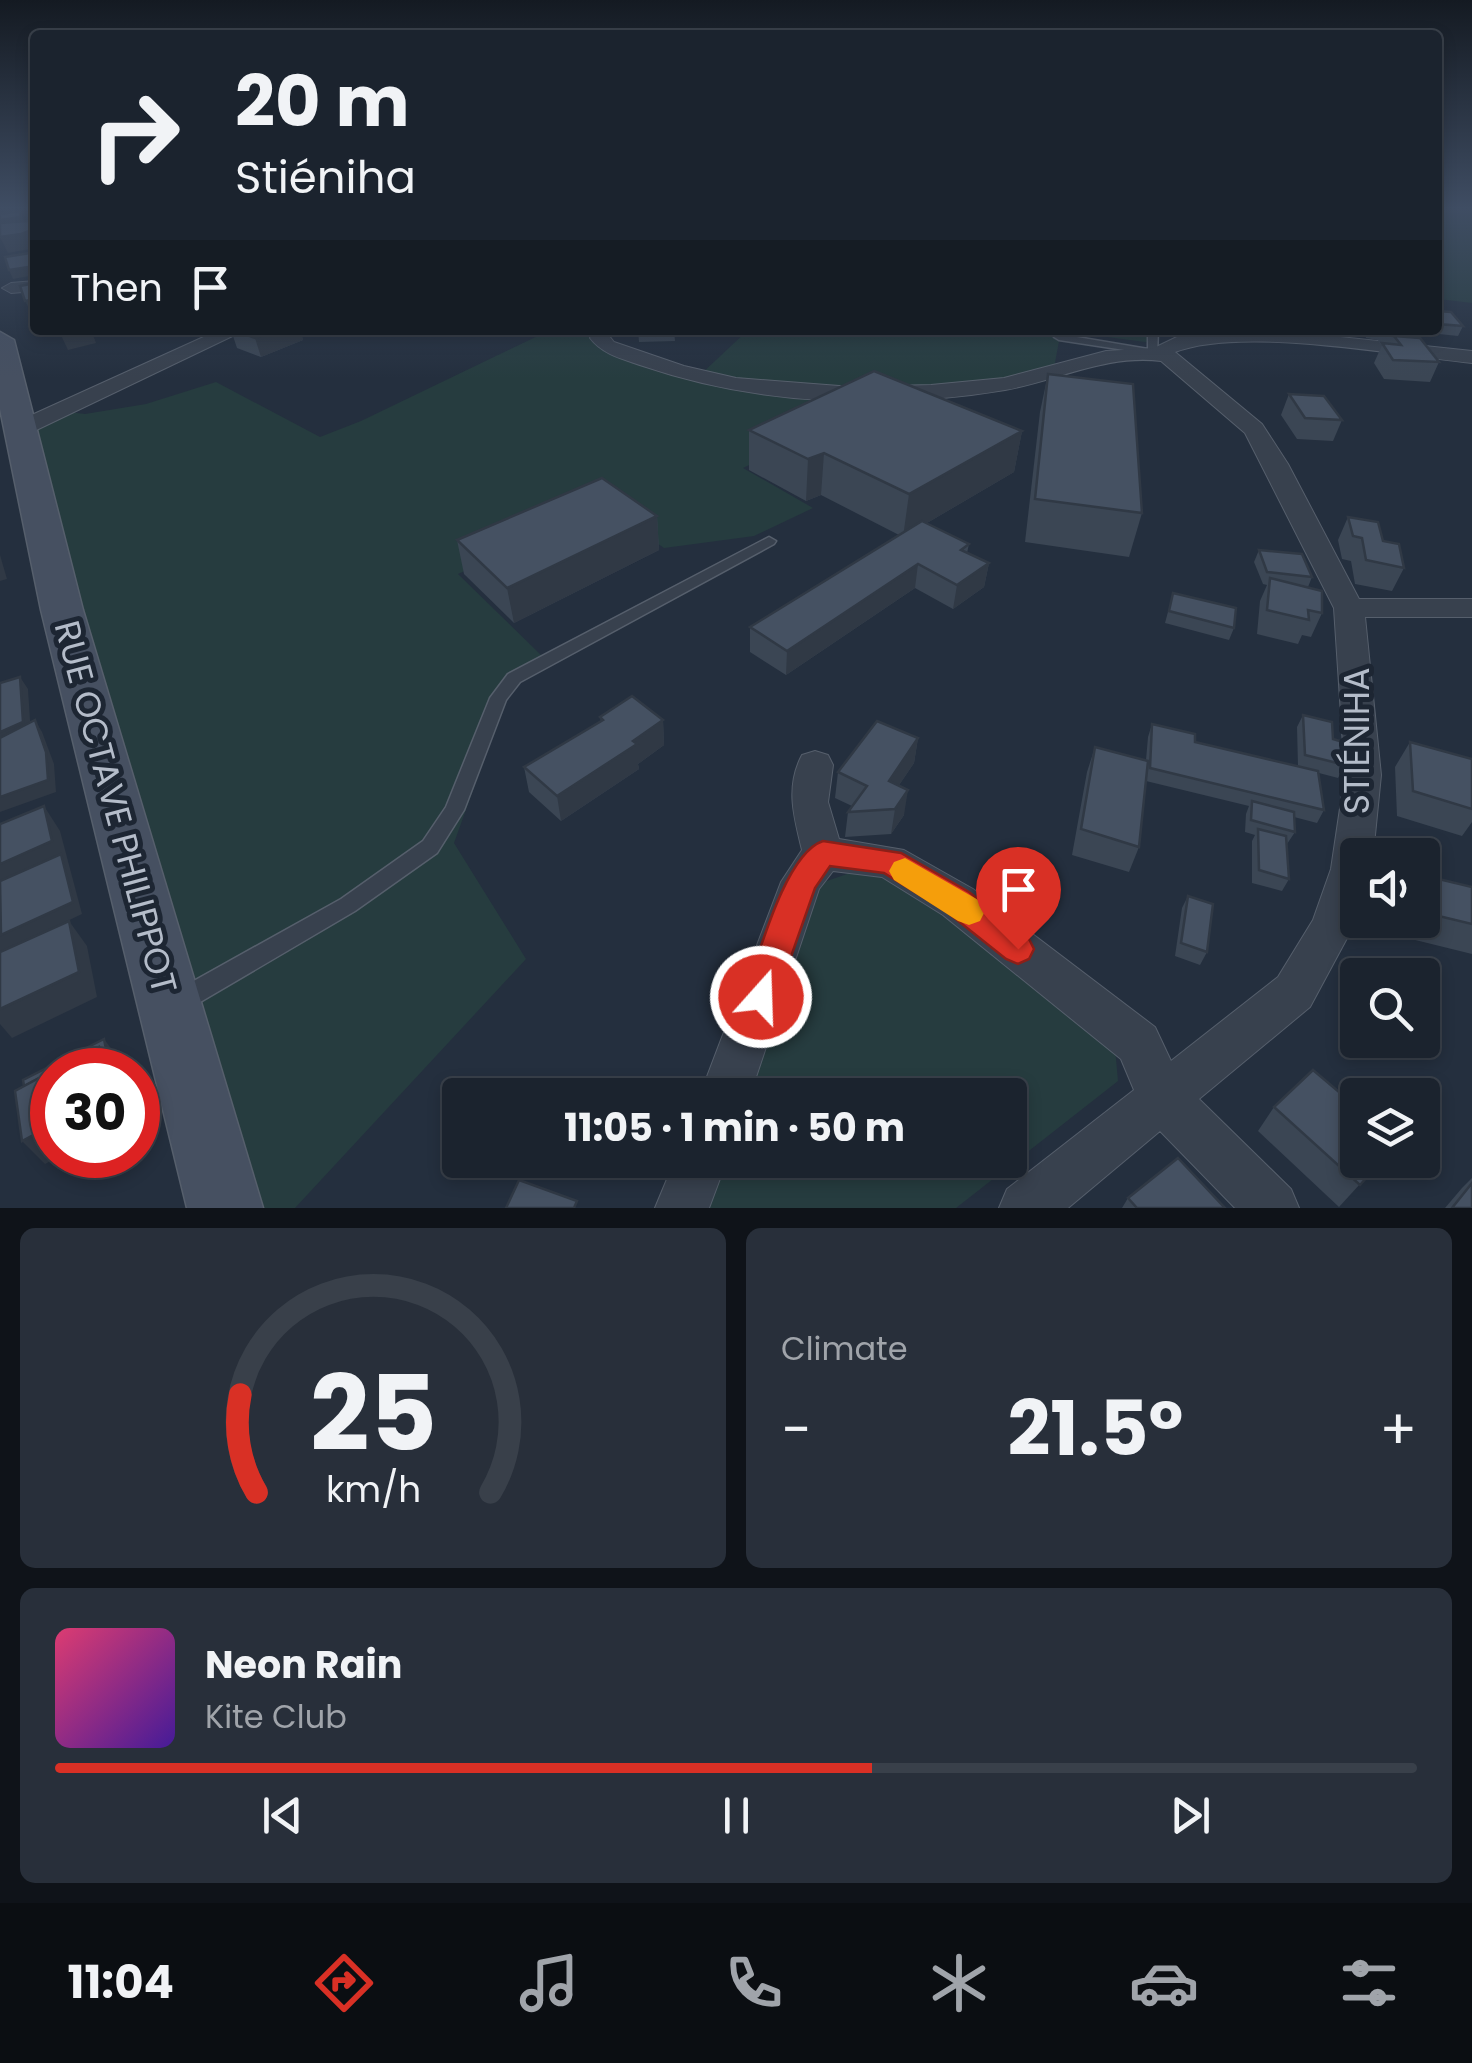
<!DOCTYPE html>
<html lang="en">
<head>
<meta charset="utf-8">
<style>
  :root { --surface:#1b232e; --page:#282f3a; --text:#f1f3f6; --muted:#a0a4aa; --line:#39404a; --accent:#d93025 }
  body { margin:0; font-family:Poppins,sans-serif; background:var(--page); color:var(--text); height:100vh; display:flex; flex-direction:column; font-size:38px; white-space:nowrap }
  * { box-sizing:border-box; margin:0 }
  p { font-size:32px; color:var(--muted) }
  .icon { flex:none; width:55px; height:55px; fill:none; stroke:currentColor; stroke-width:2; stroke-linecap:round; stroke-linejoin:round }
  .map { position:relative; height:1208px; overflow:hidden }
  .details { display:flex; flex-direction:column; gap:20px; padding:20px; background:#0f1319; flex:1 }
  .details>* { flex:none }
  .banner { position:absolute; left:30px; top:30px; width:1412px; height:305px; border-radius:10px; box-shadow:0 5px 15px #0003,0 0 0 2px var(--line); background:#1b232e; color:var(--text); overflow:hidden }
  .fabs { position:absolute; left:1340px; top:838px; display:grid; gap:20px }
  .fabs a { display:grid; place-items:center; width:100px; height:100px; border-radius:10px; background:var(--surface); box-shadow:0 5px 15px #0003,0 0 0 2px var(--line); font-size:50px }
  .speed { position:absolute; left:30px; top:1048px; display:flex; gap:20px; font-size:50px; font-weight:700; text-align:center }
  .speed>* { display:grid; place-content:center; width:130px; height:130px; border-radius:50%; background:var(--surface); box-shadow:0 5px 15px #0003,0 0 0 2px var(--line); line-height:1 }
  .speed .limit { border:15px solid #d22; background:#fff; color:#111 }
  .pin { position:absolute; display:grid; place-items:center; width:85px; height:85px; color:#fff; margin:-102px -42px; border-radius:50% 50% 50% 0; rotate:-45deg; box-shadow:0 0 10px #0007 }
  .pin .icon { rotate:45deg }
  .me { position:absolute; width:110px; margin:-55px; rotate:20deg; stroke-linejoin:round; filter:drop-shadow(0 0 8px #0008) }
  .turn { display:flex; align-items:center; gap:35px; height:210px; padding:0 40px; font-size:45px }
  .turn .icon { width:130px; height:130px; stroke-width:2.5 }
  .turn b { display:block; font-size:70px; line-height:85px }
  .then { display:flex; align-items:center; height:95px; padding:0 40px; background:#0003; gap:20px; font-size:38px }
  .big { font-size:75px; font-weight:700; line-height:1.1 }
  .details .card { flex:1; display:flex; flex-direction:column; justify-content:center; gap:15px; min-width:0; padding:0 35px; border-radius:15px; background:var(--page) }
  .details .dial { align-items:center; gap:0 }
  .dial svg { height:260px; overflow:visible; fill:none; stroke:var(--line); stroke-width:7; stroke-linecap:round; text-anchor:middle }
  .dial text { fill:var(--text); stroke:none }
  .song { display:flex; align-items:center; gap:30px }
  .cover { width:120px; height:120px; border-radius:15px; background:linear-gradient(135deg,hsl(340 70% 55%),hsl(260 70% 35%)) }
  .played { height:10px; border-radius:5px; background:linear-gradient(90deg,var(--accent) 60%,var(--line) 60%) }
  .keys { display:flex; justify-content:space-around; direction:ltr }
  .heat { display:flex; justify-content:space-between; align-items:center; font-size:55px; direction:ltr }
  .details .tiles { flex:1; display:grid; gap:20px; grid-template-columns:1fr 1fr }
  .card:last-child { grid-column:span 2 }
  .trip { position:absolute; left:442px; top:1078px; width:585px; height:100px; border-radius:10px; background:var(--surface); box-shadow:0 5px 15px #0003,0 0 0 2px var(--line); font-weight:700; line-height:100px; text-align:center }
  .menu { display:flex; height:160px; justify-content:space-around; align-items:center; background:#0b0e12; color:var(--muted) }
  .menu .icon { width:70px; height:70px }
  .menu .active { color:var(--accent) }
  .menu b { font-size:45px; color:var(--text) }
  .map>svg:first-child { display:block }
  .green { fill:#263c3f }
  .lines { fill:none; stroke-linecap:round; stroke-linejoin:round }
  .lane-casing { stroke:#565f6c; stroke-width:3 }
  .street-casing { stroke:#565f6c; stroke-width:2 }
  .secondary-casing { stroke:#565f6c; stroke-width:3 }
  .lane { fill:#38414e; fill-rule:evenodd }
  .street { fill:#38414e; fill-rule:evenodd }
  .secondary { fill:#465061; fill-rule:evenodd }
  .wall { fill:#3b4654 }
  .shaded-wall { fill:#303945 }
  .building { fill:#455162; stroke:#303945; stroke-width:2.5 }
  .route { fill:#d93025; stroke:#8d1f18; stroke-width:2.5 }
  .slow { fill:#f59e0b }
  .labels { text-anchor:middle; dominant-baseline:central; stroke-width:10; stroke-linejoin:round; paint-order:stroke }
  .near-street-label { font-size:35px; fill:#b4bcc9; stroke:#1d2633 }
</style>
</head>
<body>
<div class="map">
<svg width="1472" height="1208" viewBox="0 0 1472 1208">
  <rect width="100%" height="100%" fill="#242f3e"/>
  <!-- green -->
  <g class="green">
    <path d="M1438 209H1472V303L1438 299Z"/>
    <path d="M550 330H603L600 338 699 376 748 330H1153V343L1061 331 1053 373 867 407 743 468 813 508 754 536 664 548 606 507 458 574 545 659 513 679 454 843 526 959 295 1208H225L20 429 60 411 85 414 146 404 216 382 320 437 361 421Z"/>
    <path d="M850 873 879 875 930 896 1115 1048 1118 1081 956 1208H705L724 1160H1010V1095H748L808 900 824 882Z"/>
  </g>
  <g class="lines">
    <!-- lane casing -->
    <g class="lane-casing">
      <g id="lane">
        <path d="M1148 330H1158L1157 355 1059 340 1054 337 1059 334 1148 349Z"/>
        <path d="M769 537 776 541 774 544 520 682 506 700 464 810 437 853 355 911 190 1008 182 1011 174 1008 171 1000 174 992 341 899 423 841 446 807 490 698 508 674Z"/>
      </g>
    </g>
    <!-- street casing -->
    <g class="street-casing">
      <g id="street">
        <path d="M35 281V291L11 293 2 288 11 283Z"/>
        <path d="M219 330H245L28 434 20 436 8 429 12 424Z"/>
        <path d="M593 330H613L610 337 614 342 684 366 736 378 852 387 931 385 1004 378 1106 351 1154 348 1179 336 1221 331 1312 334 1472 351V363C1397 355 1242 326 1175 352L1262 424 1288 464 1359 599H1472V617H1365L1381 775 1373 855H1358V913L1353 927 1310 1007 1199 1099 1291 1189 1299 1208H1235L1160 1131 1068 1208H999L1007 1189 1134 1090 1121 1059 943 915 882 877 833 871 819 889 750 1095H700L781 882 802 850C794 817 785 787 802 755L815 751 828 755 833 765 828 802 839 839 904 850 973 889 1155 1027 1171 1061 1278 977 1313 920 1331 869 1345 775 1334 608 1245 433 1161 361C1107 354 1057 381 1005 390 886 410 757 405 643 366 623 359 603 355 590 338Z"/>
        <path d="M675 1160H727L709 1208H655Z"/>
      </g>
    </g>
    <!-- secondary casing -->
    <g class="secondary-casing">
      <path id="secondary" d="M0 332 14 340 83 610 263 1208H187L41 610 0 409Z"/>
    </g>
    <!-- lane -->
    <use href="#lane" class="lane"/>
    <!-- street -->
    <use href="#street" class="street"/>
    <!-- secondary -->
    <use href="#secondary" class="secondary"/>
  </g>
  <!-- wall -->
  <g class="wall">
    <path d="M1438 311 1463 326 1458 336 1420 332 1418 330H1438Z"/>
    <path d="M231 330H300L303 340 261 357 237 348Z"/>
    <path d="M638 330H674L675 341 639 342Z"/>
    <path d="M1363 330H1403L1406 337 1439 362 1430 382 1384 379 1374 363 1382 345 1380 344 1378 340 1366 338Z"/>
    <path d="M1048 374 1142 513 1129 557 1025 542 1040 412Z"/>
    <path d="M1289 394 1342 420 1333 441 1297 439 1281 415Z"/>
    <path d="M749 430 1022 431 1014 472 927 523 969 544 967 553 989 563 984 587 953 609 915 588 786 675 750 652V627L899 535 821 495 806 501 749 470Z"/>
    <path d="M657 516 659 550 514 623 464 574 457 540Z"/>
    <path d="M1348 517 1404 568 1392 591 1355 584 1351 561 1342 559 1338 540Z"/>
    <path d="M1259 550 1312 577 1308 587 1322 613 1311 637 1302 635 1298 644 1257 634 1260 601 1267 585 1263 584 1254 562Z"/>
    <path d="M1173 593 1234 628 1229 640 1165 623Z"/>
    <path d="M1303 715 1333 739 1345 765 1338 778 1319 773 1324 810 1317 823 1294 817 1295 832 1287 844 1289 879 1282 891 1252 883V841L1255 835 1245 832 1246 814 1249 806 1146 781 1139 847 1129 872 1072 855 1087 772 1095 747 1146 760 1148 737 1152 724 1195 742 1298 766 1297 727Z"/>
    <path d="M600 717 663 720 664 745 638 764 639 769 561 821 529 792 524 767 601 721Z"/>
    <path d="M918 738 914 763 899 785 904 815 891 834 845 837 848 812 852 806 835 798 838 772Z"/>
    <path d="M1410 742 1472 759V822L1462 836 1397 816 1395 767Z"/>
    <path d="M1422 875 1472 887V954L1395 935 1392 920H1422Z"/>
    <path d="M1188 896 1207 952 1200 965 1175 956 1182 908Z"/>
    <path d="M1274 1107 1382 1160 1339 1207 1258 1131Z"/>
    <path d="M1472 1178V1208H1445L1462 1188Z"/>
    <path d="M1128 1198 1225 1208H1122Z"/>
  </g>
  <!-- shaded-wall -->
  <g class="shaded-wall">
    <path d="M20 211 25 225 0 229V220Z"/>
    <path d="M35 229V248L8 253 0 237Z"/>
    <path d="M35 265V275L13 279 9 270Z"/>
    <path d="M35 299V309L30 310 25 301Z"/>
    <path d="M63 330H91L96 343 68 350 59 331Z"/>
    <path d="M275 330H300L303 340 261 357 255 338Z"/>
    <path d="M1022 431 1014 472 903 537 909 494Z"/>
    <path d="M824 453 821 495 806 501 808 459Z"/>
    <path d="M657 516 659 550 514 623 507 588Z"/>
    <path d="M0 555 7 579 0 581Z"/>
    <path d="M989 563 984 587 953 609 957 585Z"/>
    <path d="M918 564 915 588 786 675 787 651Z"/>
    <path d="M20 677 28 689 31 735 0 748V732Z"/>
    <path d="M35 720 42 732 54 764 56 792 0 812V797Z"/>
    <path d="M663 720 664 745 638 764 639 769 561 821 557 796Z"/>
    <path d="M918 738 914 763 885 806 889 781Z"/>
    <path d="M908 790 904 815 891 834 895 809Z"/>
    <path d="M44 806 60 831 82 914 0 953V864Z"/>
    <path d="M69 921 87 946 97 997 12 1038 0 1024V1009Z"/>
    <path d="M104 1039 113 1051 117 1070H88Z"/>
    <path d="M52 1125V1155H62L45 1164 22 1141Z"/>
  </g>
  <!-- building -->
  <g class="building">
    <path d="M20 211 21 217 0 220V214Z"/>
    <path d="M28 221 35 229 21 234 0 237V223Z"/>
    <path d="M30 253 35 266 9 270 5 257Z"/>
    <path d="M35 283V299L25 301 20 286Z"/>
    <path d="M1438 311 1451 312 1463 326 1438 324Z"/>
    <path d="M233 330H275L255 338Z"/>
    <path d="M1382 330H1403L1406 337 1384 335Z"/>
    <path d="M1394 336 1420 338 1439 362 1393 360 1382 343 1401 345Z"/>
    <path d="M874 371 1022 431 909 494 824 453 808 459 749 430Z"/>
    <path d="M1048 374 1133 384 1142 513 1035 499Z"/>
    <path d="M1289 394 1324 396 1342 420 1305 418Z"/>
    <path d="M602 478 657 516 507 588 457 540Z"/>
    <path d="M1348 517 1378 522 1383 541 1399 544 1404 568 1366 560 1362 538 1353 536Z"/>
    <path d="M922 521 969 544 961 550 989 563 957 585 918 564 787 651 750 627Z"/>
    <path d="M1259 550 1302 554 1312 577 1267 572Z"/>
    <path d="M1270 578 1322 591V613L1308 610 1309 620 1267 610Z"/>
    <path d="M1173 593 1236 608 1234 628 1169 611Z"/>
    <path d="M20 677 23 722 0 732V683Z"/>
    <path d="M632 696 663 720 633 741 637 744 557 796 524 767 603 720 600 717Z"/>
    <path d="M1303 715 1332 722 1333 739 1343 742 1345 765 1305 755Z"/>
    <path d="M35 720 46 752 48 780 0 797V738Z"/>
    <path d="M877 721 918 738 889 781 908 790 895 809 848 812 867 786 838 772Z"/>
    <path d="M1152 724 1195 734V742L1318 771 1324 810 1150 768Z"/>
    <path d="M1410 742 1472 759V809L1413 791Z"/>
    <path d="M1095 747 1148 761 1139 847 1081 829Z"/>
    <path d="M1252 801 1294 812 1295 832 1251 820Z"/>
    <path d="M44 806 52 841 0 864V824Z"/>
    <path d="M1258 829 1286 836 1289 879 1259 870Z"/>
    <path d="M61 854 73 902 1 935 0 881Z"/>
    <path d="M1422 875 1472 887V924L1422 912Z"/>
    <path d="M1188 896 1213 904 1207 952 1181 943Z"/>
    <path d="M69 921 79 972 0 1009V952Z"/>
    <path d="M104 1039 108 1059 99 1047 24 1086 23 1080Z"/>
    <path d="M99 1047 104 1070H55Z"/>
    <path d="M1313 1070 1358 1108V1160H1382L1360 1185 1274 1107Z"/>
    <path d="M52 1071V1125L22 1141 15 1091Z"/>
    <path d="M1178 1158 1225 1208H1137L1128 1198Z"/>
    <path d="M519 1180 577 1201 574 1208H506Z"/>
    <path d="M1472 1183V1208H1452Z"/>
  </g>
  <!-- sky -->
  <linearGradient id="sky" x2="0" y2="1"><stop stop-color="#141a22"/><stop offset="0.55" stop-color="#3f4d63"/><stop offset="1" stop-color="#3f4d63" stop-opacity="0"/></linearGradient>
  <rect width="1472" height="378" fill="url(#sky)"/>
  <!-- route -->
  <path class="route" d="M823 841 901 853 969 892 1029 939 1034 949 1029 959 1018 964 1006 959 947 912 884 873 830 866 815 888 773 1008 761 1013 749 1008 744 997C758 959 784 854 823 841Z"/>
  <!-- slow -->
  <path class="slow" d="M905 858 980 901 985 911 980 921 969 925 958 921 894 880 889 871 894 862Z"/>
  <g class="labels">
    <!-- near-street labels -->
    <g class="near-street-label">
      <text transform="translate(1356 741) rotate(-90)">STIÉNIHA</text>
      <text transform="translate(116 807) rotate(75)">RUE OCTAVE PHILIPPOT</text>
    </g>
  </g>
</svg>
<div class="fabs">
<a><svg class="icon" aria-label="sound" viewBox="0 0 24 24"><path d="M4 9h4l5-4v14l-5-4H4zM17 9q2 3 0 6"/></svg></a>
<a><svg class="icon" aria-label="search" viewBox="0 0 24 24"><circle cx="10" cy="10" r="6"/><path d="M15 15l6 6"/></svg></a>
<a><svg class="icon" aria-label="layers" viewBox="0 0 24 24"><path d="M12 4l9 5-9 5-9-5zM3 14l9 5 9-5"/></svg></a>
</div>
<div class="speed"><div class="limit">30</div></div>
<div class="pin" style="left:1018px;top:949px;background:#d93025"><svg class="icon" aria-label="arrive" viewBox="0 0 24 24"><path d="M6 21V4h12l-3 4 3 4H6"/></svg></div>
<svg class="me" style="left:761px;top:997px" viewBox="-20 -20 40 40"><circle r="17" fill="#d93025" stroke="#fff" stroke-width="3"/><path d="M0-11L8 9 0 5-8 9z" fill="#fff"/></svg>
<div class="trip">11:05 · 1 min · 50 m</div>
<div class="banner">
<div class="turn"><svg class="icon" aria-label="right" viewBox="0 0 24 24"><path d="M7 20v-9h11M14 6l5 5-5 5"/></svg><div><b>20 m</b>Stiéniha</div></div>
<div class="then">Then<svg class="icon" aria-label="arrive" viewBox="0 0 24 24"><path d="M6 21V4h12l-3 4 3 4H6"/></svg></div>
</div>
</div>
<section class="details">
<div class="tiles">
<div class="card dial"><svg viewBox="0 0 100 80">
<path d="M14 69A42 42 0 1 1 86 69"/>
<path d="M14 69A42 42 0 0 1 9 39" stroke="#d93025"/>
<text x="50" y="56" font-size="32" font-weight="700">25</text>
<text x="50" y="72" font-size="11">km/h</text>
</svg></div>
<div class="card"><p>Climate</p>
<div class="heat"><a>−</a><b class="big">21.5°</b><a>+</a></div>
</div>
<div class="card">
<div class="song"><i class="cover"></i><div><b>Neon Rain</b><p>Kite Club</p></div></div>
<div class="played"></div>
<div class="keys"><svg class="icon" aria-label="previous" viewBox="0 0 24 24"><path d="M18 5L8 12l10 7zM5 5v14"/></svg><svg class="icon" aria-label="pause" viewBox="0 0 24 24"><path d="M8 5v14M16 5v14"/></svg><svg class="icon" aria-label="next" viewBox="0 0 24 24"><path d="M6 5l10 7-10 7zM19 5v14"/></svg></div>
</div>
</div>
</section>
<nav class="menu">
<b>11:04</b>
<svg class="icon active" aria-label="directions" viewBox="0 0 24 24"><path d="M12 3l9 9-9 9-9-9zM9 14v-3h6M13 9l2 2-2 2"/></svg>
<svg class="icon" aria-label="music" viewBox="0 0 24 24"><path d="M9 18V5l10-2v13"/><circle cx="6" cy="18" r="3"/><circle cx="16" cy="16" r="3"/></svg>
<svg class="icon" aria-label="phone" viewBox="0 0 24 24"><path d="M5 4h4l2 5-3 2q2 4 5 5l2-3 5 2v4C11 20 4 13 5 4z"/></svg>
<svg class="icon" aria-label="climate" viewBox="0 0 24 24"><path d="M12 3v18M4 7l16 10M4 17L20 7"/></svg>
<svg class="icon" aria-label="car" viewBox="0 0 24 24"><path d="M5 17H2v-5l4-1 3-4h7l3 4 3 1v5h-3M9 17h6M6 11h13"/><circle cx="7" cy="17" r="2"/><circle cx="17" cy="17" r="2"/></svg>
<svg class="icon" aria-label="filters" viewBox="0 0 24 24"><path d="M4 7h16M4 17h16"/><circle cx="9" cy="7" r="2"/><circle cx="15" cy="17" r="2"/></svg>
</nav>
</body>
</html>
